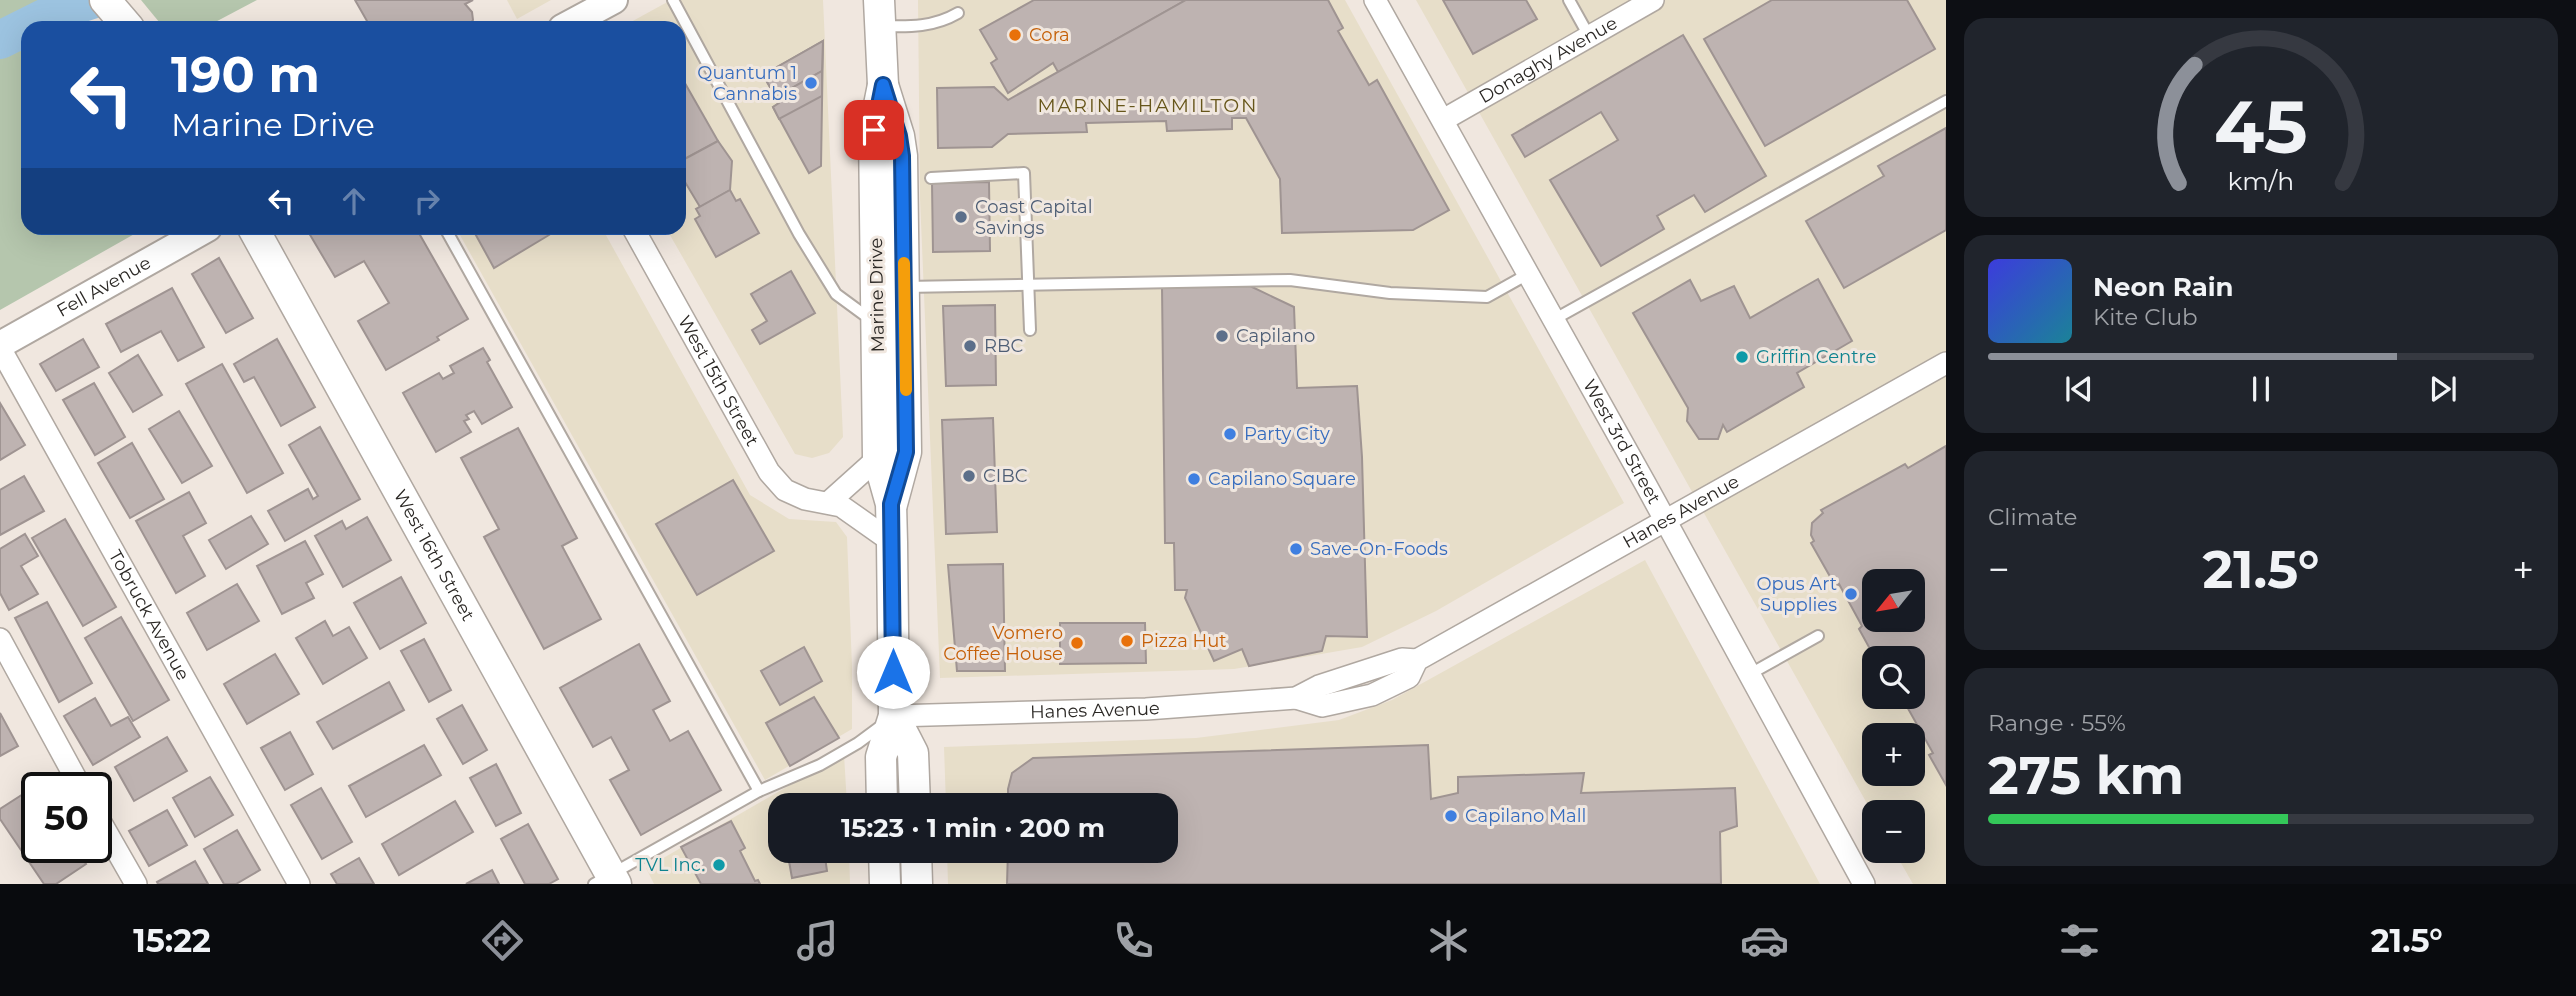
<!DOCTYPE html>
<html lang="en">
<head>
<meta charset="utf-8">
<style>
  :root { --surface:#171b24; --page:#20242c; --text:#f1f3f6; --muted:#9ea1a6; --line:#363941; --accent:#8c9099 }
  body { margin:0; font-family:Montserrat,sans-serif; background:var(--page); color:var(--text); height:100vh; display:flex; flex-direction:column; font-size:26px; white-space:nowrap }
  * { box-sizing:border-box; margin:0 }
  p { font-size:23px; color:var(--muted) }
  .icon { flex:none; width:38px; height:38px; fill:none; stroke:currentColor; stroke-width:2; stroke-linecap:round; stroke-linejoin:round }
  .map { position:relative; flex:1; overflow:hidden }
  .side { display:flex; flex-direction:column; gap:18px; padding:18px; background:#0d0f14; width:630px }
  .side>* { flex:none }
  .hud { position:absolute; left:21px; top:21px; width:665px; height:214px; border-radius:21px; box-shadow:0 7px 28px #0002; background:#1a4fa0; color:#fff; overflow:hidden }
  .needle { width:46px; rotate:240deg }
  .controls { position:absolute; left:1862px; top:569px; display:grid; gap:14px }
  .controls a { display:grid; place-items:center; width:63px; height:63px; border-radius:14px; background:var(--surface); box-shadow:0 7px 28px #0002; font-size:35px }
  .speed { position:absolute; left:21px; top:772px; display:flex; gap:14px; font-size:35px; font-weight:700; text-align:center }
  .speed>* { display:grid; place-content:center; width:91px; height:91px; border-radius:50%; background:var(--surface); box-shadow:0 7px 28px #0002; line-height:1 }
  .speed .limit { border:4px solid #111; border-radius:10px; background:#fff; color:#111 }
  .pin { position:absolute; display:grid; place-items:center; width:60px; height:60px; color:#fff; margin:-30px; border-radius:14px; box-shadow:0 4px 10px #0006 }
  .me { position:absolute; width:77px; margin:-38px; rotate:0deg; stroke-linejoin:round; filter:drop-shadow(0 0 5px #0008) }
  .turn { display:flex; align-items:center; gap:24px; height:147px; padding:0 35px; font-size:32px }
  .turn .icon { width:91px; height:91px; stroke-width:2.5 }
  .turn b { display:block; font-size:49px; line-height:60px }
  .lanes { display:flex; align-items:center; height:66px; padding:0 35px; background:#0003; justify-content:center; gap:35px; direction:ltr }
  .lanes .off { opacity:.35 }
  .big { font-size:52px; font-weight:700; line-height:1.1 }
  .side .card { flex:1; display:flex; flex-direction:column; justify-content:center; gap:10px; min-width:0; padding:0 24px; border-radius:21px; background:var(--page) }
  .side .dial { align-items:center; gap:0 }
  .dial svg { height:182px; overflow:visible; fill:none; stroke:var(--line); stroke-width:7; stroke-linecap:round; text-anchor:middle }
  .dial text { fill:var(--text); stroke:none }
  .song { display:flex; align-items:center; gap:21px }
  .cover { width:84px; height:84px; border-radius:10px; background:linear-gradient(135deg,hsl(240 70% 55%),hsl(190 70% 35%)) }
  .played { height:7px; border-radius:4px; background:linear-gradient(90deg,var(--accent) 75%,var(--line) 75%) }
  .keys { display:flex; justify-content:space-around; direction:ltr }
  .heat { display:flex; justify-content:space-between; align-items:center; font-size:38px; direction:ltr }
  .charge { height:10px; border-radius:5px; background:linear-gradient(90deg,#34c759 55%,var(--line) 0) }
  .trip { position:absolute; left:768px; top:793px; width:410px; height:70px; border-radius:21px; background:var(--surface); box-shadow:0 7px 28px #0002; font-weight:700; line-height:70px; text-align:center }
  .tab-bar { display:flex; height:112px; justify-content:space-around; align-items:center; background:#090b0e; color:var(--muted) }
  .tab-bar .icon { width:49px; height:49px }
  .tab-bar .active { color:var(--accent) }
  .tab-bar b { font-size:32px; color:var(--text) }
  main { display:flex; flex:1; min-height:0 }
  .map>svg:first-child { display:block }
  .commercial { fill:#e7dec9; fill-rule:evenodd }
  .green { fill:#b5c6ad }
  .lines { fill:none; stroke-linecap:round; stroke-linejoin:round }
  .river { stroke:#9cc3e0; stroke-width:38 }
  .building { fill:#beb3b1; stroke:#9f9492; stroke-width:2; fill-rule:evenodd }
  .service-casing { stroke:#b0a8a1; stroke-width:14 }
  .minor-casing { stroke:#b0a8a1; stroke-width:24 }
  .tertiary-casing { stroke:#b0a8a1; stroke-width:30 }
  .secondary-casing { stroke:#b0a8a1; stroke-width:33 }
  .service { stroke:#fff; stroke-width:10 }
  .minor { stroke:#fff; stroke-width:21 }
  .tertiary { stroke:#fff; stroke-width:26 }
  .secondary { stroke:#fff; stroke-width:30 }
  .route-casing { stroke:#114b97; stroke-width:18 }
  .route { stroke:#1a73e8; stroke-width:12 }
  .slow { stroke:#f59e0b; stroke-width:12 }
  .food-dot { fill:#e8710a; stroke:#f0e7df; stroke-width:2.5 }
  .shop-dot { fill:#3f7fe0; stroke:#f0e7df; stroke-width:2.5 }
  .service-dot { fill:#5c6f8a; stroke:#f0e7df; stroke-width:2.5 }
  .culture-dot { fill:#0f9aa8; stroke:#f0e7df; stroke-width:2.5 }
  .labels { text-anchor:middle; dominant-baseline:central; stroke-width:6; stroke-linejoin:round; paint-order:stroke }
  .food-label { font-size:18px; fill:#c56008; stroke:#f0e7df; text-anchor:start }
  .street-label { font-size:18px; fill:#2a2724; stroke:#f0e7df }
  .shop-label { font-size:18px; fill:#366cbe; stroke:#f0e7df; text-anchor:start }
  .service-label { font-size:18px; fill:#4e5e75; stroke:#f0e7df; text-anchor:start }
  .culture-label { font-size:18px; fill:#0d838f; stroke:#f0e7df; text-anchor:start }
  .neighbourhood-label { font-size:19px; letter-spacing:2px; fill:#66561a; stroke:#f0e7df }
</style>
</head>
<body>
<main>
<div class="map">
<svg width="1946" height="884" viewBox="0 0 1946 884">
  <rect width="100%" height="100%" fill="#f0e7df"/>
  <!-- commercial -->
  <g class="commercial">
    <path d="M507 0H551L517 19Z"/>
    <path d="M671 0H823L843 437 829 453 812 458 795 454 666 228H679V28H620Z"/>
    <path d="M918 0H1345L1624 503 1436 611 1362 647 1234 669 940 678 920 198Z"/>
    <path d="M1416 0H1946V884H1913L1894 851 1913 850V812H1874V816ZM1874 581H1913V620H1874ZM1874 658H1913V696H1874ZM1874 735H1913V774H1874Z"/>
    <path d="M456 228H602L750 495 789 519 836 522 847 537 852 667V729L765 780Z"/>
    <path d="M1645 560 1820 884H948L947 851 1166 850V805H946L944 747 1196 738 1339 720 1392 700Z"/>
    <path d="M844 754 847 805H780V850L849 851 850 884H654L646 868Z"/>
  </g>
  <!-- green -->
  <g class="green">
    <path d="M0 0H60L86 28H28V228H145L0 310Z"/>
    <path d="M141 0H257L204 28H164Z"/>
  </g>
  <g class="lines">
    <!-- river -->
    <path class="river" d="M0 40 58 11 92 0"/>
  </g>
  <!-- building -->
  <g class="building">
    <path d="M355 0H473L465 4 472 12 473 20 467 28H371Z"/>
    <path d="M1034 0H1186L1058 72 1053 63 1008 93 991 63 997 59 980 30Z"/>
    <path d="M1186 0H1328L1343 28 1338 31 1369 85 1377 80 1449 210 1413 230 1282 233 1280 179 1246 118H1232V129L1167 131 1166 121 1086 123 1087 132 1008 134 992 147 938 148 937 88 994 87 1008 100Z"/>
    <path d="M1443 0H1526L1537 19 1473 54Z"/>
    <path d="M1772 0H1907L1935 49 1765 146 1704 39Z"/>
    <path d="M1683 35 1766 176 1705 212 1694 195 1657 216 1664 229 1601 266 1550 180 1618 140 1601 112 1525 157 1512 135Z"/>
    <path d="M823 41 821 166 809 173 773 107 779 103 763 75Z"/>
    <path d="M823 41 822 71 776 97 763 75Z"/>
    <path d="M822 71V96L779 119 773 107 779 103 776 97Z"/>
    <path d="M682 78 718 141 679 162V80Z"/>
    <path d="M1946 128V230L1844 288 1806 221 1884 176 1878 166Z"/>
    <path d="M718 141 732 161 730 190 700 207 685 182 679 180V162Z"/>
    <path d="M989 182 990 251 933 252 932 183Z"/>
    <path d="M730 190 736 201 740 199 759 233 716 257 695 219 700 216 696 209Z"/>
    <path d="M306 228H416L468 319 437 337 439 340 386 370 358 321 389 303 364 261 335 277Z"/>
    <path d="M472 228H545L549 235 494 268Z"/>
    <path d="M219 258 253 318 226 333 192 274Z"/>
    <path d="M791 271 815 313 760 344 752 330 767 321 751 294Z"/>
    <path d="M1818 279 1852 341 1797 373 1804 387 1727 432 1723 425 1718 439H1699L1687 421 1688 408 1633 313 1690 280 1701 301 1734 286 1750 318Z"/>
    <path d="M1250 286 1294 307 1297 388 1357 386 1362 457 1367 637 1326 636 1322 651 1249 666 1242 649 1214 661 1185 598 1187 590H1175L1174 543H1165L1162 287Z"/>
    <path d="M172 288 204 347 178 361 161 331 121 352 106 324Z"/>
    <path d="M995 305 996 385 946 386 943 306Z"/>
    <path d="M83 339 99 367 56 391 40 364Z"/>
    <path d="M277 339 315 407 281 426 254 377 244 382 234 364Z"/>
    <path d="M483 348 490 360 487 362 512 407 482 424 474 411 466 415 469 419 464 421 471 432 436 452 403 393 439 373 443 379 454 373 450 366Z"/>
    <path d="M138 355 162 395 133 412 109 373Z"/>
    <path d="M222 364 283 473 247 493 186 384Z"/>
    <path d="M94 383 125 437 95 455 63 400Z"/>
    <path d="M0 403 25 445 0 460Z"/>
    <path d="M179 411 212 466 182 483 149 429Z"/>
    <path d="M993 418 997 532 946 534 942 420Z"/>
    <path d="M320 427 360 499 285 541 268 511 308 489 313 499 318 496 289 445Z"/>
    <path d="M518 428 577 538 562 546 601 619 544 649 484 537 499 529 461 458Z"/>
    <path d="M132 443 164 499 130 518 98 463Z"/>
    <path d="M1946 446V785L1929 755 1933 753 1901 696H1913V658H1875L1859 629 1862 626 1839 584 1836 587 1811 543 1814 541 1811 535 1812 523 1823 513 1821 510 1905 464 1908 468ZM1874 581H1913V620H1874Z"/>
    <path d="M24 476 44 511 0 535V490Z"/>
    <path d="M733 480 774 551 697 595 656 524Z"/>
    <path d="M189 492 206 523 183 536 205 576 176 593 136 521Z"/>
    <path d="M251 516 268 544 226 569 209 540Z"/>
    <path d="M367 517 391 560 343 587 315 536 342 521 346 529Z"/>
    <path d="M65 519 116 607 83 626 32 538Z"/>
    <path d="M25 534 38 556 21 566 38 594 9 610 0 593V549Z"/>
    <path d="M305 541 323 574 306 583 314 598 282 614 257 566Z"/>
    <path d="M1003 564 1005 671H957L948 565Z"/>
    <path d="M401 577 426 623 380 649 354 603Z"/>
    <path d="M237 584 259 621 207 650 187 613Z"/>
    <path d="M47 602 92 683 59 702 15 618Z"/>
    <path d="M121 617 169 700 133 721 85 638Z"/>
    <path d="M325 621 333 636 349 627 367 658 323 684 296 638Z"/>
    <path d="M1060 623H1145L1146 663 1060 664Z"/>
    <path d="M424 639 451 690 429 702 401 651Z"/>
    <path d="M639 644 670 701 653 710 670 741 688 731 721 790 641 835 610 780 629 770 611 737 593 747 560 688Z"/>
    <path d="M804 647 822 681 780 705 761 671Z"/>
    <path d="M275 654 299 694 247 724 224 684Z"/>
    <path d="M389 682 404 710 333 749 317 722Z"/>
    <path d="M814 697 839 738 790 766 766 723Z"/>
    <path d="M95 698 111 726 128 717 140 737 93 765 64 716Z"/>
    <path d="M462 705 487 750 463 764 437 719Z"/>
    <path d="M0 713 18 746 0 756Z"/>
    <path d="M290 732 313 774 285 790 261 748Z"/>
    <path d="M167 737 187 771 134 801 115 767Z"/>
    <path d="M424 745 441 775 366 817 349 786Z"/>
    <path d="M1428 745 1431 799 1458 793V777L1584 773 1581 793 1735 788 1737 826 1720 832 1721 884H1007L1008 850H1166V805H1008V789L1012 773 1033 758Z"/>
    <path d="M496 764 521 813 496 826 470 778Z"/>
    <path d="M210 777 233 815 195 837 173 798Z"/>
    <path d="M34 787 37 791V847H74L86 864 56 884H44L0 819V809Z"/>
    <path d="M321 788 352 842 322 859 291 805Z"/>
    <path d="M455 801 473 832 399 875 382 844Z"/>
    <path d="M167 810 187 845 149 866 129 831Z"/>
    <path d="M731 821 745 848 740 851 755 881 758 880 760 884H701L681 847Z"/>
    <path d="M528 824 558 879 549 884H525L501 839Z"/>
    <path d="M237 830 260 870 236 884H224L204 849Z"/>
    <path d="M787 850H824L827 871 792 878Z"/>
    <path d="M359 858 374 884H337L331 874Z"/>
    <path d="M195 861 208 884H158L157 882Z"/>
    <path d="M492 870 499 884H466Z"/>
  </g>
  <g class="lines">
    <!-- service casing -->
    <g class="service-casing">
      <g id="service">
        <path d="M673 0 799 234 836 294 870 319"/>
        <path d="M1569 0 1589 36"/>
        <path d="M883 26C910 27 934 27 958 13"/>
        <path d="M931 178 1024 173 1030 330"/>
        <path d="M445 228 759 791"/>
        <path d="M905 287 1290 280 1390 293 1487 297 1528 274"/>
        <path d="M1553 320 1946 101"/>
        <path d="M1750 674 1818 636"/>
        <path d="M594 884 759 791 820 765 858 743 885 723"/>
      </g>
    </g>
    <!-- minor casing -->
    <g class="minor-casing">
      <g id="minor">
        <path id="s1" d="M1375 0 1646 485 1864 884"/>
        <path id="s2" d="M1443 120 1653 0"/>
        <path id="s3" d="M633 228 769 472 785 490 805 499 841 506 892 542"/>
        <path id="s4" d="M0 348 299 884"/>
        <path d="M829 502 878 458"/>
        <path d="M0 639 81 788"/>
        <path id="s5" d="M1296 698 1322 706 1372 695 1409 677 1417 660 1946 363"/>
        <path id="s6" d="M894 716 1146 709 1296 698 1319 686 1402 659 1417 660"/>
        <path d="M96 814 136 884"/>
      </g>
    </g>
    <!-- tertiary casing -->
    <g class="tertiary-casing">
      <g id="tertiary">
        <path d="M562 28 614 0"/>
        <path id="s7" d="M0 345 208 228"/>
      </g>
    </g>
    <!-- secondary casing -->
    <g class="secondary-casing">
      <g id="secondary">
        <path d="M105 0 129 28"/>
        <path d="M879 0 883 85 899 136 902 156 906 452 892 504"/>
        <path id="s8" d="M253 228 616 884"/>
        <path d="M894 716 913 753 915 805"/>
        <path d="M882 805 881 757 894 716 892 542 891 504 878 458 874 130 883 85"/>
        <path d="M884 850 885 884"/>
        <path d="M916 850 917 884"/>
      </g>
    </g>
    <!-- service -->
    <use href="#service" class="service"/>
    <!-- minor -->
    <use href="#minor" class="minor"/>
    <!-- tertiary -->
    <use href="#tertiary" class="tertiary"/>
    <!-- secondary -->
    <use href="#secondary" class="secondary"/>
  </g>
  <g class="lines">
    <!-- route casing -->
    <g class="route-casing">
      <path id="route" d="M874 130 883 85 899 136 902 156 906 452 891 504 893 672"/>
    </g>
    <!-- route -->
    <use href="#route" class="route"/>
    <!-- slow -->
    <path class="slow" d="M904 263 906 390"/>
  </g>
  <!-- markers -->
  <g class="food-dot">
    <circle cx="1015" cy="35" r="7"/>
    <circle cx="1127" cy="641" r="7"/>
    <circle cx="1077" cy="643" r="7"/>
  </g>
  <g class="shop-dot">
    <circle cx="811" cy="83" r="7"/>
    <circle cx="1230" cy="434" r="7"/>
    <circle cx="1194" cy="479" r="7"/>
    <circle cx="1296" cy="549" r="7"/>
    <circle cx="1851" cy="594" r="7"/>
    <circle cx="1451" cy="816" r="7"/>
  </g>
  <g class="service-dot">
    <circle cx="961" cy="217" r="7"/>
    <circle cx="1222" cy="336" r="7"/>
    <circle cx="970" cy="346" r="7"/>
    <circle cx="969" cy="476" r="7"/>
  </g>
  <g class="culture-dot">
    <circle cx="1742" cy="357" r="7"/>
    <circle cx="719" cy="865" r="7"/>
  </g>
  <g class="labels">
    <!-- food labels -->
    <g class="food-label">
      <text x="1029" y="35">Cora</text>
      <text x="1063" y="633" text-anchor="end">Vomero<tspan x="1063" dy="21">Coffee House</tspan></text>
      <text x="1141" y="641">Pizza Hut</text>
    </g>
    <!-- street labels -->
    <g class="street-label">
      <text stroke="none"><textPath href="#s2" startOffset="121">Donaghy Avenue</textPath></text>
      <text stroke="none"><textPath href="#s7" startOffset="119">Fell Avenue</textPath></text>
      <text transform="translate(877 295) rotate(-91)">Marine Drive</text>
      <text stroke="none"><textPath href="#s3" startOffset="175">West 15th Street</textPath></text>
      <text stroke="none"><textPath href="#s1" startOffset="506">West 3rd Street</textPath></text>
      <text stroke="none"><textPath href="#s5" startOffset="441">Hanes Avenue</textPath></text>
      <text stroke="none"><textPath href="#s8" startOffset="374">West 16th Street</textPath></text>
      <text stroke="none"><textPath href="#s4" startOffset="306">Tobruck Avenue</textPath></text>
      <text stroke="none"><textPath href="#s6" startOffset="201">Hanes Avenue</textPath></text>
    </g>
    <!-- shop labels -->
    <g class="shop-label">
      <text x="797" y="73" text-anchor="end">Quantum 1<tspan x="797" dy="21">Cannabis</tspan></text>
      <text x="1244" y="434">Party City</text>
      <text x="1208" y="479">Capilano Square</text>
      <text x="1310" y="549">Save-On-Foods</text>
      <text x="1837" y="584" text-anchor="end">Opus Art<tspan x="1837" dy="21">Supplies</tspan></text>
      <text x="1465" y="816">Capilano Mall</text>
    </g>
    <!-- service labels -->
    <g class="service-label">
      <text x="975" y="207">Coast Capital<tspan x="975" dy="21">Savings</tspan></text>
      <text x="1236" y="336">Capilano</text>
      <text x="984" y="346">RBC</text>
      <text x="983" y="476">CIBC</text>
    </g>
    <!-- culture labels -->
    <g class="culture-label">
      <text x="1756" y="357">Griffin Centre</text>
      <text x="705" y="865" text-anchor="end">TVL Inc.</text>
    </g>
    <!-- neighbourhood labels -->
    <g class="neighbourhood-label">
      <text x="1148" y="105">MARINE-HAMILTON</text>
    </g>
  </g>
</svg>
<div class="controls">
<a><svg class="needle" viewBox="-14 -14 28 28"><path d="M0-13l5 13h-10z" fill="#e53935"/><path d="M0 13l5-13h-10z" fill="#9ea1a6"/></svg></a>
<a><svg class="icon" aria-label="search" viewBox="0 0 24 24"><circle cx="10" cy="10" r="6"/><path d="M15 15l6 6"/></svg></a>
<a>+</a>
<a>−</a>
</div>
<div class="speed"><div class="limit">50</div></div>
<div class="pin" style="left:874px;top:130px;background:#d93025"><svg class="icon" aria-label="arrive" viewBox="0 0 24 24"><path d="M6 21V4h12l-3 4 3 4H6"/></svg></div>
<svg class="me" style="left:893px;top:672px" viewBox="-20 -20 40 40"><circle r="19" fill="#fff"/><path d="M0-13L10 11 0 6-10 11z" fill="#1a73e8"/></svg>
<div class="trip">15:23 · 1 min · 200 m</div>
<div class="hud">
<div class="turn"><svg class="icon" aria-label="left" viewBox="0 0 24 24"><path d="M17 20v-9H6M10 6l-5 5 5 5"/></svg><div><b>190 m</b>Marine Drive</div></div>
<div class="lanes"><svg class="icon" aria-label="left" viewBox="0 0 24 24"><path d="M17 20v-9H6M10 6l-5 5 5 5"/></svg><svg class="icon off" aria-label="ahead" viewBox="0 0 24 24"><path d="M12 20V5M6 11l6-6 6 6"/></svg><svg class="icon off" aria-label="right" viewBox="0 0 24 24"><path d="M7 20v-9h11M14 6l5 5-5 5"/></svg></div>
</div>
</div>
<section class="side">
<div class="card dial"><svg viewBox="0 0 100 80">
<path d="M14 69A42 42 0 1 1 86 69"/>
<path d="M14 69A42 42 0 0 1 21 17" stroke="#8c9099"/>
<text x="50" y="56" font-size="32" font-weight="700">45</text>
<text x="50" y="72" font-size="11">km/h</text>
</svg></div>
<div class="card">
<div class="song"><i class="cover"></i><div><b>Neon Rain</b><p>Kite Club</p></div></div>
<div class="played"></div>
<div class="keys"><svg class="icon" aria-label="previous" viewBox="0 0 24 24"><path d="M18 5L8 12l10 7zM5 5v14"/></svg><svg class="icon" aria-label="pause" viewBox="0 0 24 24"><path d="M8 5v14M16 5v14"/></svg><svg class="icon" aria-label="next" viewBox="0 0 24 24"><path d="M6 5l10 7-10 7zM19 5v14"/></svg></div>
</div>
<div class="card"><p>Climate</p>
<div class="heat"><a>−</a><b class="big">21.5°</b><a>+</a></div>
</div>
<div class="card"><p>Range · 55%</p><b class="big">275 km</b><div class="charge"></div></div>
</section>
</main>
<nav class="tab-bar">
<b>15:22</b>
<svg class="icon active" aria-label="directions" viewBox="0 0 24 24"><path d="M12 3l9 9-9 9-9-9zM9 14v-3h6M13 9l2 2-2 2"/></svg>
<svg class="icon" aria-label="music" viewBox="0 0 24 24"><path d="M9 18V5l10-2v13"/><circle cx="6" cy="18" r="3"/><circle cx="16" cy="16" r="3"/></svg>
<svg class="icon" aria-label="phone" viewBox="0 0 24 24"><path d="M5 4h4l2 5-3 2q2 4 5 5l2-3 5 2v4C11 20 4 13 5 4z"/></svg>
<svg class="icon" aria-label="climate" viewBox="0 0 24 24"><path d="M12 3v18M4 7l16 10M4 17L20 7"/></svg>
<svg class="icon" aria-label="car" viewBox="0 0 24 24"><path d="M5 17H2v-5l4-1 3-4h7l3 4 3 1v5h-3M9 17h6M6 11h13"/><circle cx="7" cy="17" r="2"/><circle cx="17" cy="17" r="2"/></svg>
<svg class="icon" aria-label="filters" viewBox="0 0 24 24"><path d="M4 7h16M4 17h16"/><circle cx="9" cy="7" r="2"/><circle cx="15" cy="17" r="2"/></svg>
<b>21.5°</b>
</nav>
</body>
</html>
